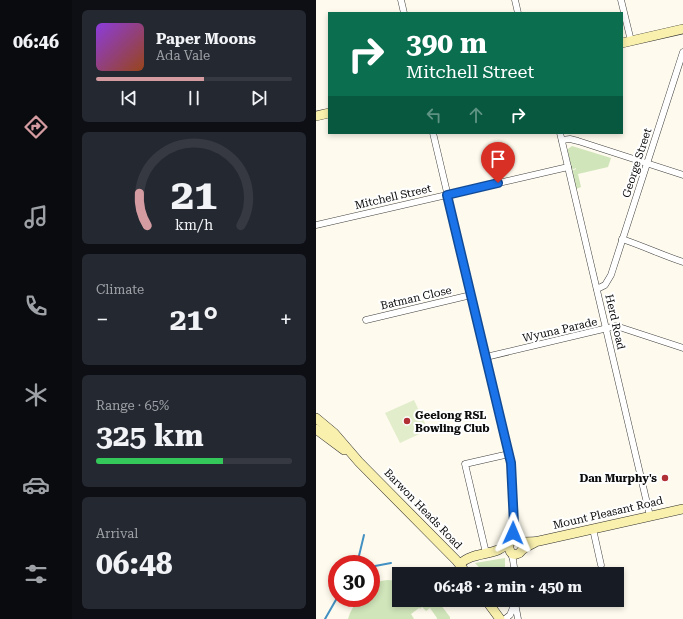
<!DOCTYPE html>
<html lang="en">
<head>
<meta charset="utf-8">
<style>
  :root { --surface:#171b24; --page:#242831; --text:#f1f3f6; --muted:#9ea1a6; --line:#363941; --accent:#d49ba0 }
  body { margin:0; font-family:"Roboto Serif",serif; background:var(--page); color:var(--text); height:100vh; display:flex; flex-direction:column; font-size:15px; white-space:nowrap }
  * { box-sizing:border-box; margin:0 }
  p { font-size:13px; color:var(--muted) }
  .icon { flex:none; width:22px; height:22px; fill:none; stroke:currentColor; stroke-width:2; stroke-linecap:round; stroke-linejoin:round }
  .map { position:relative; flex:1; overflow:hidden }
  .sheet { display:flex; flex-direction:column; gap:10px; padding:10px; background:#0d0f14; width:244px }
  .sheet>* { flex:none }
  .hud { position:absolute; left:12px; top:12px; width:295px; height:122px; border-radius:0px; box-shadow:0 2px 6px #0003; background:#0b6e4f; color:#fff; overflow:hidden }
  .speed { position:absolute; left:12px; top:555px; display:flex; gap:8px; font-size:20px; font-weight:700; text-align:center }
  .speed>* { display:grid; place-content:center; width:52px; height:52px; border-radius:50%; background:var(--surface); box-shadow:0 2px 6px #0003; line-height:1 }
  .speed .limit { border:6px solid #d22; background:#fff; color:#111 }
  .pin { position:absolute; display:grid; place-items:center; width:34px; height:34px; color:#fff; margin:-41px -17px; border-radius:50% 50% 50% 0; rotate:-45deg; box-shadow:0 0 4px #0007 }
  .pin .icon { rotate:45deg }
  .me { position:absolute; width:44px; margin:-22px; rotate:1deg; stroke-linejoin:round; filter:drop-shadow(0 0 3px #0008) }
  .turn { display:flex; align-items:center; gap:14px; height:84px; padding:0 12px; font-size:18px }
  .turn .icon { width:52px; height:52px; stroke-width:2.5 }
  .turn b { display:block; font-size:28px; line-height:34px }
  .lanes { display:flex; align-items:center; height:38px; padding:0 12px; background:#0003; justify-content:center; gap:20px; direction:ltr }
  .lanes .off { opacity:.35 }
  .big { font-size:30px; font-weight:700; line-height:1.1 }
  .sheet .widget { flex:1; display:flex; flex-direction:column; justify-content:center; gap:6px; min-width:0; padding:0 14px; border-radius:6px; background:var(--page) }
  .sheet .dial { align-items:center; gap:0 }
  .dial svg { height:104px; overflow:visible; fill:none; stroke:var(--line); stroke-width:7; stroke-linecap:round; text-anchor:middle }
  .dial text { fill:var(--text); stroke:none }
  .song { display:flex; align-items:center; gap:12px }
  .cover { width:48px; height:48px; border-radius:6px; background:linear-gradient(135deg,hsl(270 70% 55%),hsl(20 70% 35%)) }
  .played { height:4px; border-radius:2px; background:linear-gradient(90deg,var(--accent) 55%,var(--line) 55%) }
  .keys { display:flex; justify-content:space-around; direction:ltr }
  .heat { display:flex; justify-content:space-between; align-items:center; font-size:22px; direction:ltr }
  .charge { height:6px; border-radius:3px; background:linear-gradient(90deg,#34c759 65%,var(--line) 0) }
  .trip { position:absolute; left:76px; top:567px; width:232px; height:40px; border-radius:0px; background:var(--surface); box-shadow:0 2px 6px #0003; font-weight:700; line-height:40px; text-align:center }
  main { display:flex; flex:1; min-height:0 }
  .tab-bar { display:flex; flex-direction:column; width:72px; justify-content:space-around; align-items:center; background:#090b0e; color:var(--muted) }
  .tab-bar .icon { width:28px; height:28px }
  .tab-bar .on { color:var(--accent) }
  .tab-bar b { font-size:18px; color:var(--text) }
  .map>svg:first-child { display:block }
  .green { fill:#d0e5ba }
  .pitch { fill:#e1edcb }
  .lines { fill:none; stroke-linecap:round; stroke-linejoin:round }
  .stream { stroke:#4390c2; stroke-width:2 }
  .street-casing { stroke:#3f3f3f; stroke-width:7 }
  .secondary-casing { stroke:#2e2e2e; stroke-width:10 }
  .street { stroke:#fff; stroke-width:6 }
  .secondary { stroke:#f9f0ad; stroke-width:9 }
  .route-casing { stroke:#114b97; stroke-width:10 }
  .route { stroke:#1a73e8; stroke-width:7 }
  .poi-dot { fill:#b13036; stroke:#fff; stroke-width:1.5 }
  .labels { text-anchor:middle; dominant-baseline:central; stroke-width:4; stroke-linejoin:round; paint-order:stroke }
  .street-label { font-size:11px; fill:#0c0c0c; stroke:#fff }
  .poi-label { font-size:11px; font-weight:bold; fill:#0c0c0c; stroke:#fff; text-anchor:start }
</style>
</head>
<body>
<main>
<nav class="tab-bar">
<b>06:46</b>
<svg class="icon on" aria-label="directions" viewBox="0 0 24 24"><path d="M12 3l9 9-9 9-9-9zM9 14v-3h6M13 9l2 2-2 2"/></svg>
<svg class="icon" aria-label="music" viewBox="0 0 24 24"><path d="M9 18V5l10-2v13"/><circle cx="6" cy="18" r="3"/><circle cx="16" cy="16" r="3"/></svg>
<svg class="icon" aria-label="phone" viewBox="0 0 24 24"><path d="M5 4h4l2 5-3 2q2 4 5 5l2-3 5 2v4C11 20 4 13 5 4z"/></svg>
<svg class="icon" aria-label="climate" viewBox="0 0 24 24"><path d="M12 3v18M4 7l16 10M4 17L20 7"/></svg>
<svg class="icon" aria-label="car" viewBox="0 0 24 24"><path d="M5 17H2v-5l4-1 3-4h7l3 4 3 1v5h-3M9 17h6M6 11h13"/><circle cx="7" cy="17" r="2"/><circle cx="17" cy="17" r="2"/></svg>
<svg class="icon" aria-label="filters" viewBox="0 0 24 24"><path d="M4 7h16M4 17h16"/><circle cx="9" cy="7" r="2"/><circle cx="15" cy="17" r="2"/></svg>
</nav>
<section class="sheet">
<div class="widget">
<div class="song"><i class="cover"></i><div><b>Paper Moons</b><p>Ada Vale</p></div></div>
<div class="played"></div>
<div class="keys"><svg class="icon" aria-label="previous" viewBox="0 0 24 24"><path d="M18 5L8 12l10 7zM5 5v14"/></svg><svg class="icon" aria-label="pause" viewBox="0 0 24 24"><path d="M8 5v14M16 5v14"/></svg><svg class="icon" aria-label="next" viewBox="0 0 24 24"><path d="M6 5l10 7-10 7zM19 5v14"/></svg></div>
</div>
<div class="widget dial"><svg viewBox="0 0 100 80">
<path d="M14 69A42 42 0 1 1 86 69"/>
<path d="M14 69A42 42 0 0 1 8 44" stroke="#d49ba0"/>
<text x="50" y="56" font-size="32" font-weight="700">21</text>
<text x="50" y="72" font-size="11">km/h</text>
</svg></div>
<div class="widget"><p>Climate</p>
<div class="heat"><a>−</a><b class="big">21°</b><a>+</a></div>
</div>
<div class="widget"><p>Range · 65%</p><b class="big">325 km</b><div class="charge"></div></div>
<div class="widget"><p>Arrival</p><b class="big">06:48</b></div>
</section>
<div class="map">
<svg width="367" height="619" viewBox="0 0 367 619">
  <rect width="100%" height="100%" fill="#fefaed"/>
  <!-- green -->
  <g class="green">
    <path d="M256 146 295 158 292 167 262 174 265 187 260 189 256 171 260 169V168L256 170 252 152V149Z"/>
    <path d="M189 558V574H169L159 563Z"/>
    <path d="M71 580 83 581V600H121L134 617V619H121V618L114 608 110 611 106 607 104 609 103 608 95 614 98 619H32L34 613 42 598H55V587C60 582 64 581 71 580Z"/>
  </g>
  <!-- pitch -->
  <path class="pitch" d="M98 400 112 430 84 443 69 413Z"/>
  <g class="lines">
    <!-- stream -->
    <g class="stream">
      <path d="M41 564 48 535"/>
      <path d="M55 569 59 566 75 563"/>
      <path d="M9 619 21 598"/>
    </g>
    <!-- street casing -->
    <g class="street-casing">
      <g id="street">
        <path d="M85 0 88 13"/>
        <path d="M199 0 202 13"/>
        <path d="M305 0 315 41"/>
        <path d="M117 133 195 463 198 525 196 541"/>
        <path d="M244 133 334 516"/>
        <path d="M246 140 254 139 262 141 367 175"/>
        <path d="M0 225 252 167"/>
        <path d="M306 239C327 246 346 255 367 262"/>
        <path d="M281 289 289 285 295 275 367 52"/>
        <path d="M50 320 155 295"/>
        <path d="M170 357 300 326 367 348"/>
        <path d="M277 529 285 565"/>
        <path d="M170 553 149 464 193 454"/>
        <path d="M195 553 197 560 199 574"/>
        <path d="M199 603 202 619"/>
        <path d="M189 619 194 615 199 603"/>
      </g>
    </g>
    <!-- secondary casing -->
    <g class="secondary-casing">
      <g id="secondary">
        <path d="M306 43 367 29"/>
        <path d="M0 116 13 113"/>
        <path d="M0 418 18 433 43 462 140 560 151 574"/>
        <path d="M0 429 28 450"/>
        <path d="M193 544C192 549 195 556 201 554 205 553 204 552 206 550 210 547 214 545 218 543"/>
        <path d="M144 564C154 554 169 555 182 550 187 548 196 540 198 540 201 539 204 541 207 542 212 542 218 542 223 541L367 509"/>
        <path d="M170 600 184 619"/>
      </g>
    </g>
    <!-- street -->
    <use href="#street" class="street"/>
    <!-- secondary -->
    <use href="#secondary" class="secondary"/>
  </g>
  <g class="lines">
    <!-- route casing -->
    <g class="route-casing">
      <path id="route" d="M182 183 131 195 195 463 198 524 197 533"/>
    </g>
    <!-- route -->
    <use href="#route" class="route"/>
  </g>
  <!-- markers -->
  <g class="poi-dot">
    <circle cx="91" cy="421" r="4"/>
    <circle cx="349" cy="478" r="4"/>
  </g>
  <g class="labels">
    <!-- street labels -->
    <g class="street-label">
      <text transform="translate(321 163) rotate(-72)">George Street</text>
      <text transform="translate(77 197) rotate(-13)">Mitchell Street</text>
      <text transform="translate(100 298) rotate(-13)">Batman Close</text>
      <text transform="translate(299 322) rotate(77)">Herd Road</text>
      <text transform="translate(244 330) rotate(-13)">Wyuna Parade</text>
      <text transform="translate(107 509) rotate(46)">Barwon Heads Road</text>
      <text transform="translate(292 513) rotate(-13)">Mount Pleasant Road</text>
    </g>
    <!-- poi labels -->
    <g class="poi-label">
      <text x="99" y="415">Geelong RSL<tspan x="99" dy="13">Bowling Club</tspan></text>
      <text x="341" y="478" text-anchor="end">Dan Murphy's</text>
    </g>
  </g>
</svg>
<div class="speed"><div class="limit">30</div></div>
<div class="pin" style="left:182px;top:183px;background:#d93025"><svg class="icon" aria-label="arrive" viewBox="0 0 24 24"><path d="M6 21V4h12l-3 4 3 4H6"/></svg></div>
<svg class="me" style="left:197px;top:533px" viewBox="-20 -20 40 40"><path d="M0-17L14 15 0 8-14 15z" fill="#1a73e8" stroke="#fff" stroke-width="4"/></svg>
<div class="trip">06:48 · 2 min · 450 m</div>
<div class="hud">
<div class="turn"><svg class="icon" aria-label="right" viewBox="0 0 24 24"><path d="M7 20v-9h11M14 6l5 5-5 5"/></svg><div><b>390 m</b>Mitchell Street</div></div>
<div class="lanes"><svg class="icon off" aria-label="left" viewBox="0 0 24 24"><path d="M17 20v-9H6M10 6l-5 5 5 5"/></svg><svg class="icon off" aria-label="ahead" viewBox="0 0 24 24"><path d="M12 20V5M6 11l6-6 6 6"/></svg><svg class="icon" aria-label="right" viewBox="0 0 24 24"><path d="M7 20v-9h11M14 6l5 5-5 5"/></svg></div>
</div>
</div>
</main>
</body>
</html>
